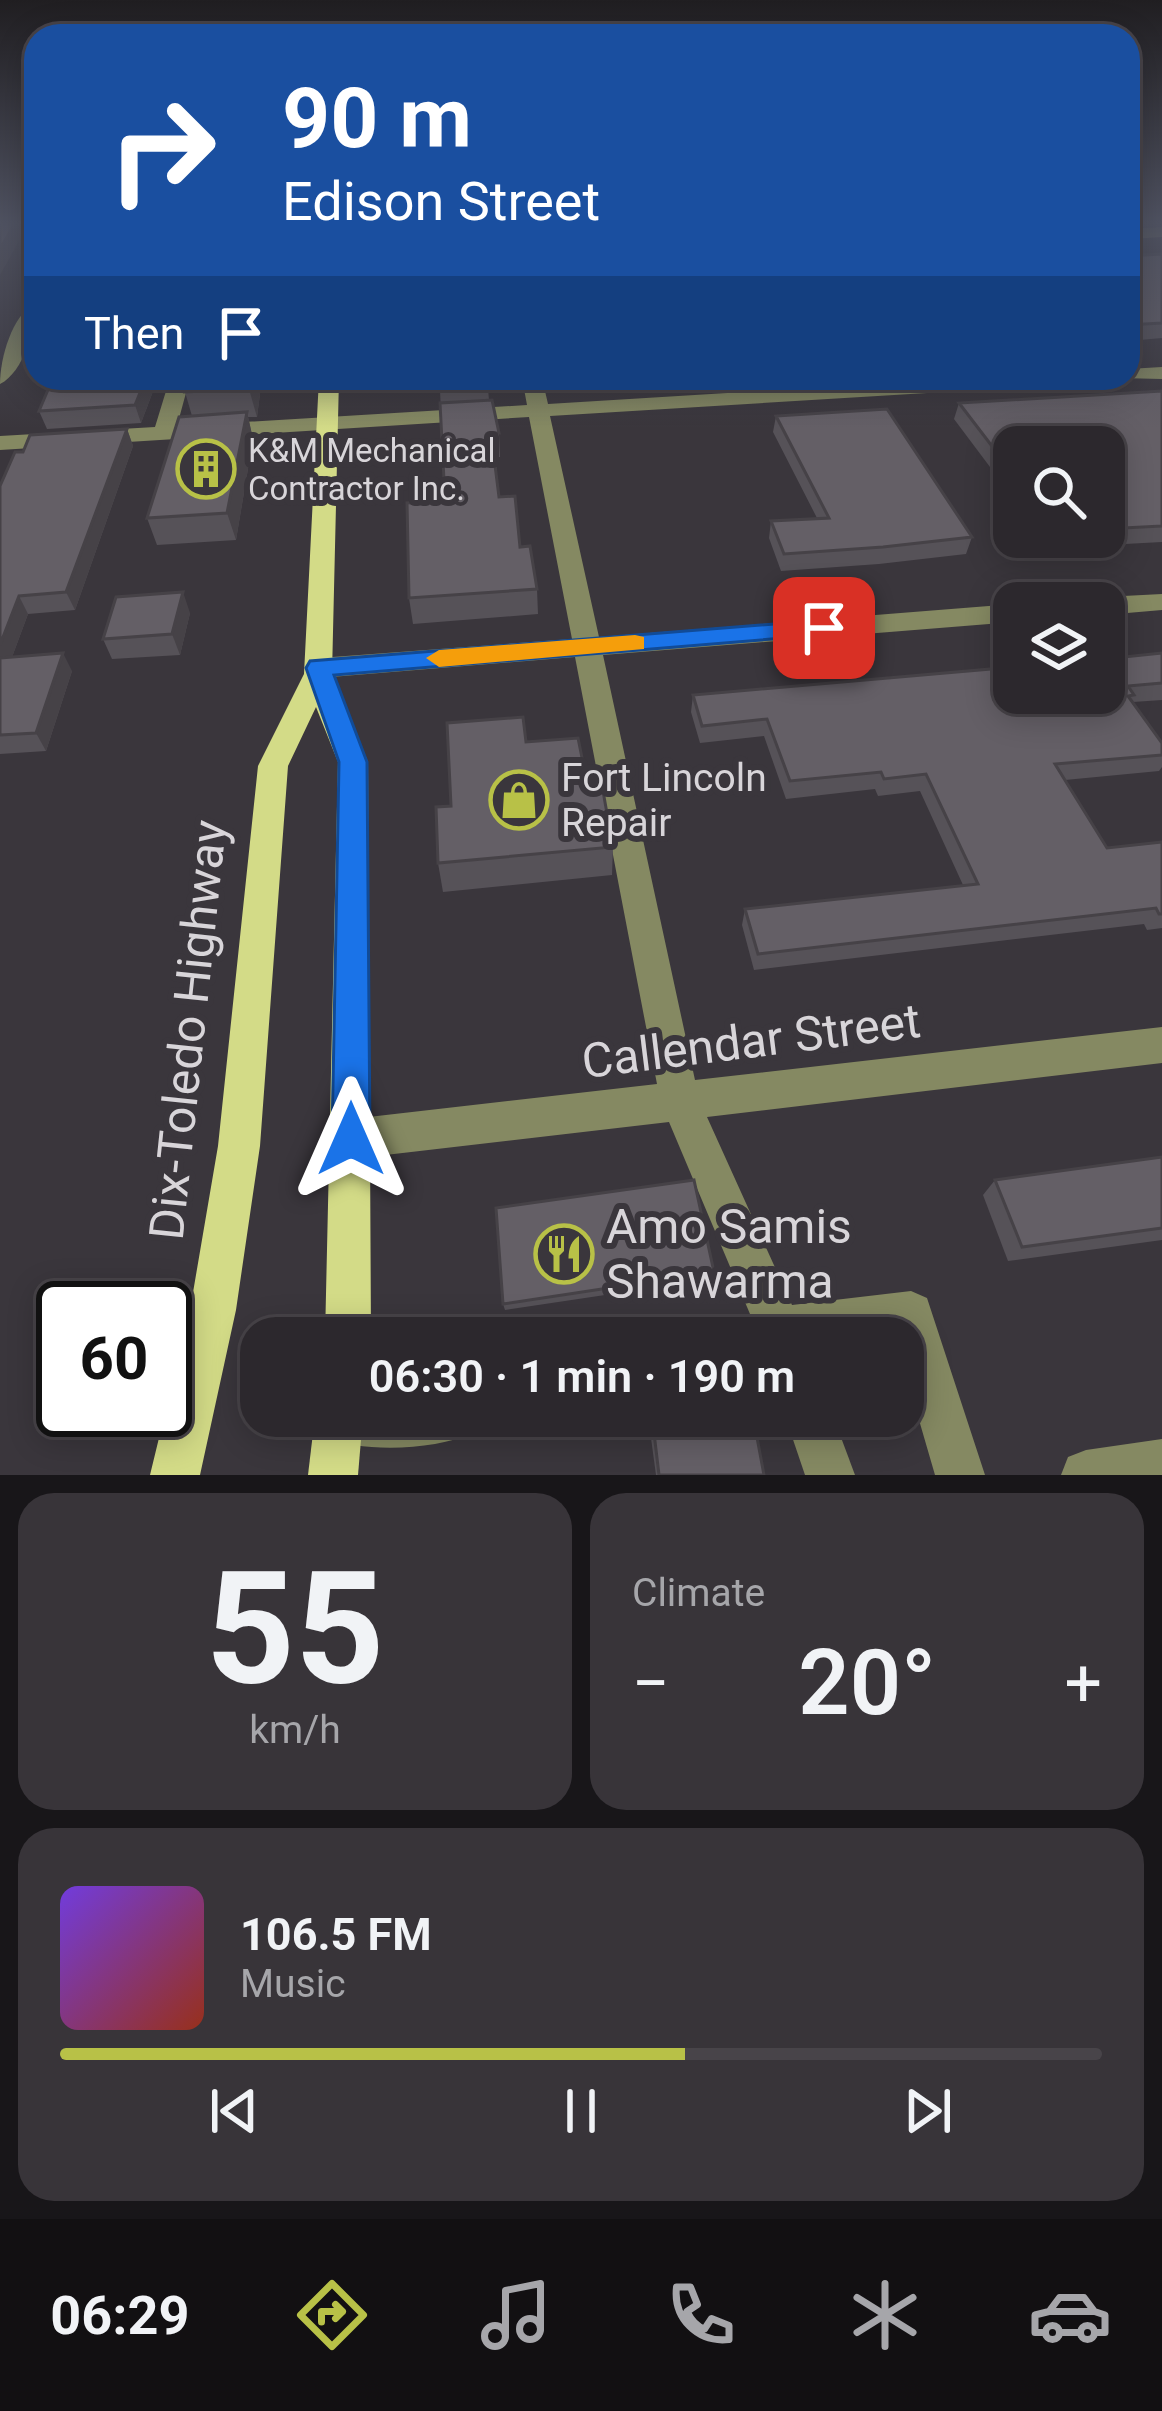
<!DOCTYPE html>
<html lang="en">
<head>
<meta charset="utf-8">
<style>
  :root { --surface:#2c282d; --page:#383439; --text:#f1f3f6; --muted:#a6a6aa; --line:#484449; --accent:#b8c147 }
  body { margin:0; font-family:Roboto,sans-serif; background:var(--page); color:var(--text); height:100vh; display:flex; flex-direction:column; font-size:45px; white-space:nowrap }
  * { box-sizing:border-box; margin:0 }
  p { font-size:39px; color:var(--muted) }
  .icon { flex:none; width:66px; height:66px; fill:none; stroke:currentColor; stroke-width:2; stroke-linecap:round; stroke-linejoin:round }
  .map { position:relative; height:1475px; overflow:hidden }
  .details { display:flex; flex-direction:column; gap:18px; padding:18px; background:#181619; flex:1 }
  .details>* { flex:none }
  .guide { position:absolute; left:24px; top:24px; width:1116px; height:366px; border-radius:36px; box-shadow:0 6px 30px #0003,0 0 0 3px var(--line); background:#1a4fa0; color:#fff; overflow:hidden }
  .buttons { position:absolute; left:993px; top:426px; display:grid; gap:24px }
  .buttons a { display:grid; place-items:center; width:132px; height:132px; border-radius:24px; background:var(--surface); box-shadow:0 6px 30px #0003,0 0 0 3px var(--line); font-size:60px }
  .speed { position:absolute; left:36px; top:1281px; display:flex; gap:24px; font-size:60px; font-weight:700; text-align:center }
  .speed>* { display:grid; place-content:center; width:156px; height:156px; border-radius:50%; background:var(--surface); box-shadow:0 6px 30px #0003,0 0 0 3px var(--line); line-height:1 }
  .speed .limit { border:6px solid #111; border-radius:18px; background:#fff; color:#111 }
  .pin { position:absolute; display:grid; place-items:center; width:102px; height:102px; color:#fff; margin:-51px; border-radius:24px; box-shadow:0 6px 18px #0006 }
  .me { position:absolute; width:132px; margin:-66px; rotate:0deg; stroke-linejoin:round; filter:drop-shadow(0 0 9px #0008) }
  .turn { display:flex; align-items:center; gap:42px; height:252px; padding:0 60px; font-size:54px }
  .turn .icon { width:156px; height:156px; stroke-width:2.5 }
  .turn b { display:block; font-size:84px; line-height:102px }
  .then { display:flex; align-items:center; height:114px; padding:0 60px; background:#0003; gap:24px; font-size:45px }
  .big { font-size:90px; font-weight:600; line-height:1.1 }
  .details .tile { flex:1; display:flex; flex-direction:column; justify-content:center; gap:18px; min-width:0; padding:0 42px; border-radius:36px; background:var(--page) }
  .details .dial { align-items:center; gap:0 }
  .dial b { font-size:156px; line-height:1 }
  .song { display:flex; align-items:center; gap:36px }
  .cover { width:144px; height:144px; border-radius:18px; background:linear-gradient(135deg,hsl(260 70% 55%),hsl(10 70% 35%)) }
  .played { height:12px; border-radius:6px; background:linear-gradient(90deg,var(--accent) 60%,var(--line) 60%) }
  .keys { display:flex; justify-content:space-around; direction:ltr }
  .heat { display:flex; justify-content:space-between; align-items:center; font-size:66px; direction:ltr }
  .details .tiles { flex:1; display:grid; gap:18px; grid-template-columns:1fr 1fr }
  .tile:last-child { grid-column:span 2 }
  .trip { position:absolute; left:240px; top:1317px; width:684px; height:120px; border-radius:36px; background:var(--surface); box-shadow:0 6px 30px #0003,0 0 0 3px var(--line); font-weight:600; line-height:120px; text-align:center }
  .menu { display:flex; height:192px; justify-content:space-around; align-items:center; background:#121012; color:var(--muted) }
  .menu .icon { width:84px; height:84px }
  .menu .on { color:var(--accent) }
  .menu b { font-size:54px; color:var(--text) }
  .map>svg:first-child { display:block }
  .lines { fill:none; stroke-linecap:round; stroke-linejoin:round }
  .minor { fill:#858962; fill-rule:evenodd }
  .major { fill:#d3db87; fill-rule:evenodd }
  .wall { fill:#565258 }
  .shaded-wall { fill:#464247 }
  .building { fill:#645f66; stroke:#464247; stroke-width:3 }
  .route { fill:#1a73e8; stroke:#114b97; stroke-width:3 }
  .slow { fill:#f59e0b }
  .labels { text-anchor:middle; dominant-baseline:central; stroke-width:12; stroke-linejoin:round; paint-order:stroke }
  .far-poi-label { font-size:33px; fill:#d8d5d9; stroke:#3a363c; text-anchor:start }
  .poi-label { font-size:39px; fill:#d8d5d9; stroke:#3a363c; text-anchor:start }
  .near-street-label { font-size:48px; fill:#d8d5d9; stroke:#3a363c }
  .near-poi-label { font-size:48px; fill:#d8d5d9; stroke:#3a363c; text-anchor:start }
</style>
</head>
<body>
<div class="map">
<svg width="1162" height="1475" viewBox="0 0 1162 1475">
  <rect width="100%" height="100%" fill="#3a363c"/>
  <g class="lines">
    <!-- minor -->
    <g class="minor">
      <path d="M1162 227V237L1128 239V229Z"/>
      <path d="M36 302C36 327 24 372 0 384 0 358 12 315 36 302Z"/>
      <path d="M1162 367V379L1120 378H1128V369Z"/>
      <path d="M170 378H190L177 426 527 405 522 378H542L548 404 974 378H1085L1075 384 550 416 599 637 1014 604V622L603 655 695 1080 1162 1027V1063L707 1117 792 1305 911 1291 927 1298 985 1475H935L903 1365V1338H723L730 1322 750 1314 669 1122 351 1159 337 1153 331 1139 337 1125 351 1119 657 1084 575 657 319 678 305 668 319 658 572 639 529 417 0 450V436L155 427Z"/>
      <path d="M1162 594V610L1104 615V603H1093L1104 597Z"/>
      <path d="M316 1416H481L474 1433C433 1450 364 1454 322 1436Z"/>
      <path d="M785 1416H833L855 1475H805Z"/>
      <path d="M1162 1439V1475H1061L1068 1457 1086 1450Z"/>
    </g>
    <!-- major -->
    <g class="major">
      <path d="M319 378H339L332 674 368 762 371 1338H325L338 762 316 707 288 766 260 1146 236 1310 200 1475H150L190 1310 218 1146 258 766 304 674Z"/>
      <path d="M315 1416H363L358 1475H308Z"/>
    </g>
  </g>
  <!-- wall -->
  <g class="wall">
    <path d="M1162 254V338L1128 341V256Z"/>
    <path d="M158 378 141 423 47 429 39 411Z"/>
    <path d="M262 378 257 417H248L253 439 236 540 157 545 147 518 192 416 185 392Z"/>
    <path d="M412 378H487L489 400 499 433 500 457H494L499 497 537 589 538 614 413 624 409 598 445 500 440 390 414 392Z"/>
    <path d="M1162 391V542L1051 548 1042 537H1104V447H1014V499L954 419 959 403Z"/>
    <path d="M776 416 972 537 966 554 879 564 781 571 769 538 771 521 817 518 773 432Z"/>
    <path d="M127 429 133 446 75 610 28 614 12 657 72 671 46 751 0 754V486Z"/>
    <path d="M190 613 180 655 112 659 103 639Z"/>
    <path d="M1162 653V700L1133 702 1162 743V767L1159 771 1065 780 1107 848 1162 842V928L1147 930 1144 924 754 970 742 925 745 909 963 885 920 791 878 796 875 789 786 799 764 736 700 743 691 712 693 695Z"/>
    <path d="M526 742 589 792 613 847 612 875 443 892 438 863 451 806Z"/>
    <path d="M1162 1157V1240L1008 1261 983 1195 995 1180Z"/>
    <path d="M714 1272 712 1279 505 1310 503 1304Z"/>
    <path d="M648 1416H753L764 1475H656Z"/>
  </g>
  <!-- shaded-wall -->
  <g class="shaded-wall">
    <path d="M15 223H29L0 275V249Z"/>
    <path d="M146 378H158L141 423 135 405Z"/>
    <path d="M251 378H262L257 417 249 389Z"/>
    <path d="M247 412 253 439 236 540 227 513Z"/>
    <path d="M127 429 133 446 75 610 66 592Z"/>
    <path d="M183 592 190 613 180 655 172 634Z"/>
    <path d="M19 596 28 614 5 676 0 667V645Z"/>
    <path d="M63 653 72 671 46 751 36 733Z"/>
  </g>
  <!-- building -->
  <g class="building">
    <path d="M0 223H15L0 249Z"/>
    <path d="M1162 254V323L1128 325V256Z"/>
    <path d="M53 378H146L135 405 39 411Z"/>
    <path d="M190 378H251L249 389 185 392Z"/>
    <path d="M439 378H487L488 384 439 387Z"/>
    <path d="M1162 391V526L1104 529V447H1014V475L959 403Z"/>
    <path d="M492 400 499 433H491L499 497 515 496 520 547 530 546 537 589 409 598 407 503 445 500 440 403Z"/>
    <path d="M887 409 972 537 883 547 784 554 771 521 829 518 776 416Z"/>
    <path d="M247 412 227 513 147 518 179 417Z"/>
    <path d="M127 429 66 592 19 596 0 645V486L15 452H23L30 435Z"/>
    <path d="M183 592 172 634 103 639 116 597Z"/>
    <path d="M63 653 36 733 0 735V658Z"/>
    <path d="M1162 653V683L1128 686 1134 695 1128 696 1162 743V755L1055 764 1107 848 1162 842V914H1159L1156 908 758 954 745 909 978 884 926 774 884 779 881 772 790 781 767 719 702 726 693 695 1014 667V693H1104V659Z"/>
    <path d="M523 717 526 742 578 738 589 792 603 791 613 847 438 863 436 807 451 806 447 723Z"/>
    <path d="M1162 1157V1228L1022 1247 995 1180Z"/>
    <path d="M694 1180 714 1272 503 1304 496 1208Z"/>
    <path d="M652 1416H753L764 1475H659Z"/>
  </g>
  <!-- sky -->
  <linearGradient id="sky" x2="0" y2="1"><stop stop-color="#201e21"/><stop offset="0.52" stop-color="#4f5261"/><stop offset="1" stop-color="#4f5261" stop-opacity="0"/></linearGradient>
  <rect width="1162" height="429" fill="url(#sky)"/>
  <!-- route -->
  <path class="route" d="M824 620 836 628 833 634 334 675 367 762 370 1139 364 1152 351 1157 338 1152 332 1139 339 762 306 668 310 661Z"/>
  <!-- slow -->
  <path class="slow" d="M635 635 644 637V649L439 667 426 658 439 650Z"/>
  <!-- icons -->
  <defs>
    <g id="building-ring" transform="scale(3)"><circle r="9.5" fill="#3a363c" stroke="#b8c147" stroke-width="1.5"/><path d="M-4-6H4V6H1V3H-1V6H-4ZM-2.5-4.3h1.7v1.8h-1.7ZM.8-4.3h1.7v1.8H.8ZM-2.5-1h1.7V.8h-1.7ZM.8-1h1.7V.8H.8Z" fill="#b8c147"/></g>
    <g id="shop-ring" transform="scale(3)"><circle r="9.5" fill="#3a363c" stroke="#b8c147" stroke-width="1.5"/><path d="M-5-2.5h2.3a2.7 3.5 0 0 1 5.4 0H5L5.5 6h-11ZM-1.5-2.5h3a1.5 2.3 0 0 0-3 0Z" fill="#b8c147"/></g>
    <g id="restaurant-ring" transform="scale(3)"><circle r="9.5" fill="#3a363c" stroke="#b8c147" stroke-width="1.5"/><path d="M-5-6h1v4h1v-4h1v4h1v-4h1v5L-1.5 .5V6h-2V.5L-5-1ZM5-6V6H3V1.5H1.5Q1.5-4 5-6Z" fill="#b8c147"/></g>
  </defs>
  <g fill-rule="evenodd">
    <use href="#building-ring" x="206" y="469"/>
    <use href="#shop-ring" x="519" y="800"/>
    <use href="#restaurant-ring" x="564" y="1254"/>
  </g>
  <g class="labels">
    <!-- far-poi labels -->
    <g class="far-poi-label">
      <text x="248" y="450">K&amp;M Mechanical<tspan x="248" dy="38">Contractor Inc.</tspan></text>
    </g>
    <!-- poi labels -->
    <g class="poi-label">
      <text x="561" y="778">Fort Lincoln<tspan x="561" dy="45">Repair</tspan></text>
    </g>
    <!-- near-street labels -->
    <g class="near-street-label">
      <text transform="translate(188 1030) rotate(-84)">Dix-Toledo Highway</text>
      <text transform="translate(751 1041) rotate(-7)">Callendar Street</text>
    </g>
    <!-- near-poi labels -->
    <g class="near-poi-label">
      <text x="606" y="1226">Amo Samis<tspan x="606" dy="55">Shawarma</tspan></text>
    </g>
  </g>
</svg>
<div class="buttons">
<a><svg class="icon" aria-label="search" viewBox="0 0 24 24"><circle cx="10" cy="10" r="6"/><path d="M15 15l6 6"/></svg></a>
<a><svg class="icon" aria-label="layers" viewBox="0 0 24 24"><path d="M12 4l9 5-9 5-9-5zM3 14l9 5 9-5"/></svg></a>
</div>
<div class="speed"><div class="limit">60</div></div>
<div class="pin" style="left:824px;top:628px;background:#d93025"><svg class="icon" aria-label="arrive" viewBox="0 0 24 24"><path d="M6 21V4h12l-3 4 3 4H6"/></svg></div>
<svg class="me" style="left:351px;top:1139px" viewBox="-20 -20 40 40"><path d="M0-17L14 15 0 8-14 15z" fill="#1a73e8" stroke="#fff" stroke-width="4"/></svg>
<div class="trip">06:30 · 1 min · 190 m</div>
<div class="guide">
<div class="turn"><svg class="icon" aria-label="right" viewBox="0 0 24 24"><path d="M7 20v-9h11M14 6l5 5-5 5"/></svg><div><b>90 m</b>Edison Street</div></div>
<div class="then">Then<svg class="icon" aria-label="arrive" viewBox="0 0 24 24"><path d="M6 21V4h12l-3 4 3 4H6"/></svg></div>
</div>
</div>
<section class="details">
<div class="tiles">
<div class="tile dial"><b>55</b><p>km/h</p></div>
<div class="tile"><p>Climate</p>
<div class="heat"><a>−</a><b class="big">20°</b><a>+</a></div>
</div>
<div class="tile">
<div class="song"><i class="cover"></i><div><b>106.5 FM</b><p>Music</p></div></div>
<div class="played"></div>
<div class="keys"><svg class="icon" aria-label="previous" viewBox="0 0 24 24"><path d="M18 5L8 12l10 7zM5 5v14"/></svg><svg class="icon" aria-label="pause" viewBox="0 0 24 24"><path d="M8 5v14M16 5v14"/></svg><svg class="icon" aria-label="next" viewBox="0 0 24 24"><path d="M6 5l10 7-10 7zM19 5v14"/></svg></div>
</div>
</div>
</section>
<nav class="menu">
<b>06:29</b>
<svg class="icon on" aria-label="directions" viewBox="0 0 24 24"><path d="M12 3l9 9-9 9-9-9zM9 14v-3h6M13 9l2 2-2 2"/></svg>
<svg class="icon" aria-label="music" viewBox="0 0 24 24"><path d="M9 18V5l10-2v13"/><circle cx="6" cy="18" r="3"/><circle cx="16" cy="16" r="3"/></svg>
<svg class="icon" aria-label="phone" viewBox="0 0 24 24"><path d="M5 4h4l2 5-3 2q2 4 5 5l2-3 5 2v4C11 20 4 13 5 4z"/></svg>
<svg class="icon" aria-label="climate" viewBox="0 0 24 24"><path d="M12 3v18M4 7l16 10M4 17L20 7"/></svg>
<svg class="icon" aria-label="car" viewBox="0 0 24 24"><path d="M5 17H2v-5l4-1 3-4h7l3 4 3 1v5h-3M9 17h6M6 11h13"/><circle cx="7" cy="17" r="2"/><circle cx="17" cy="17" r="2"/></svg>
</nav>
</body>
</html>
